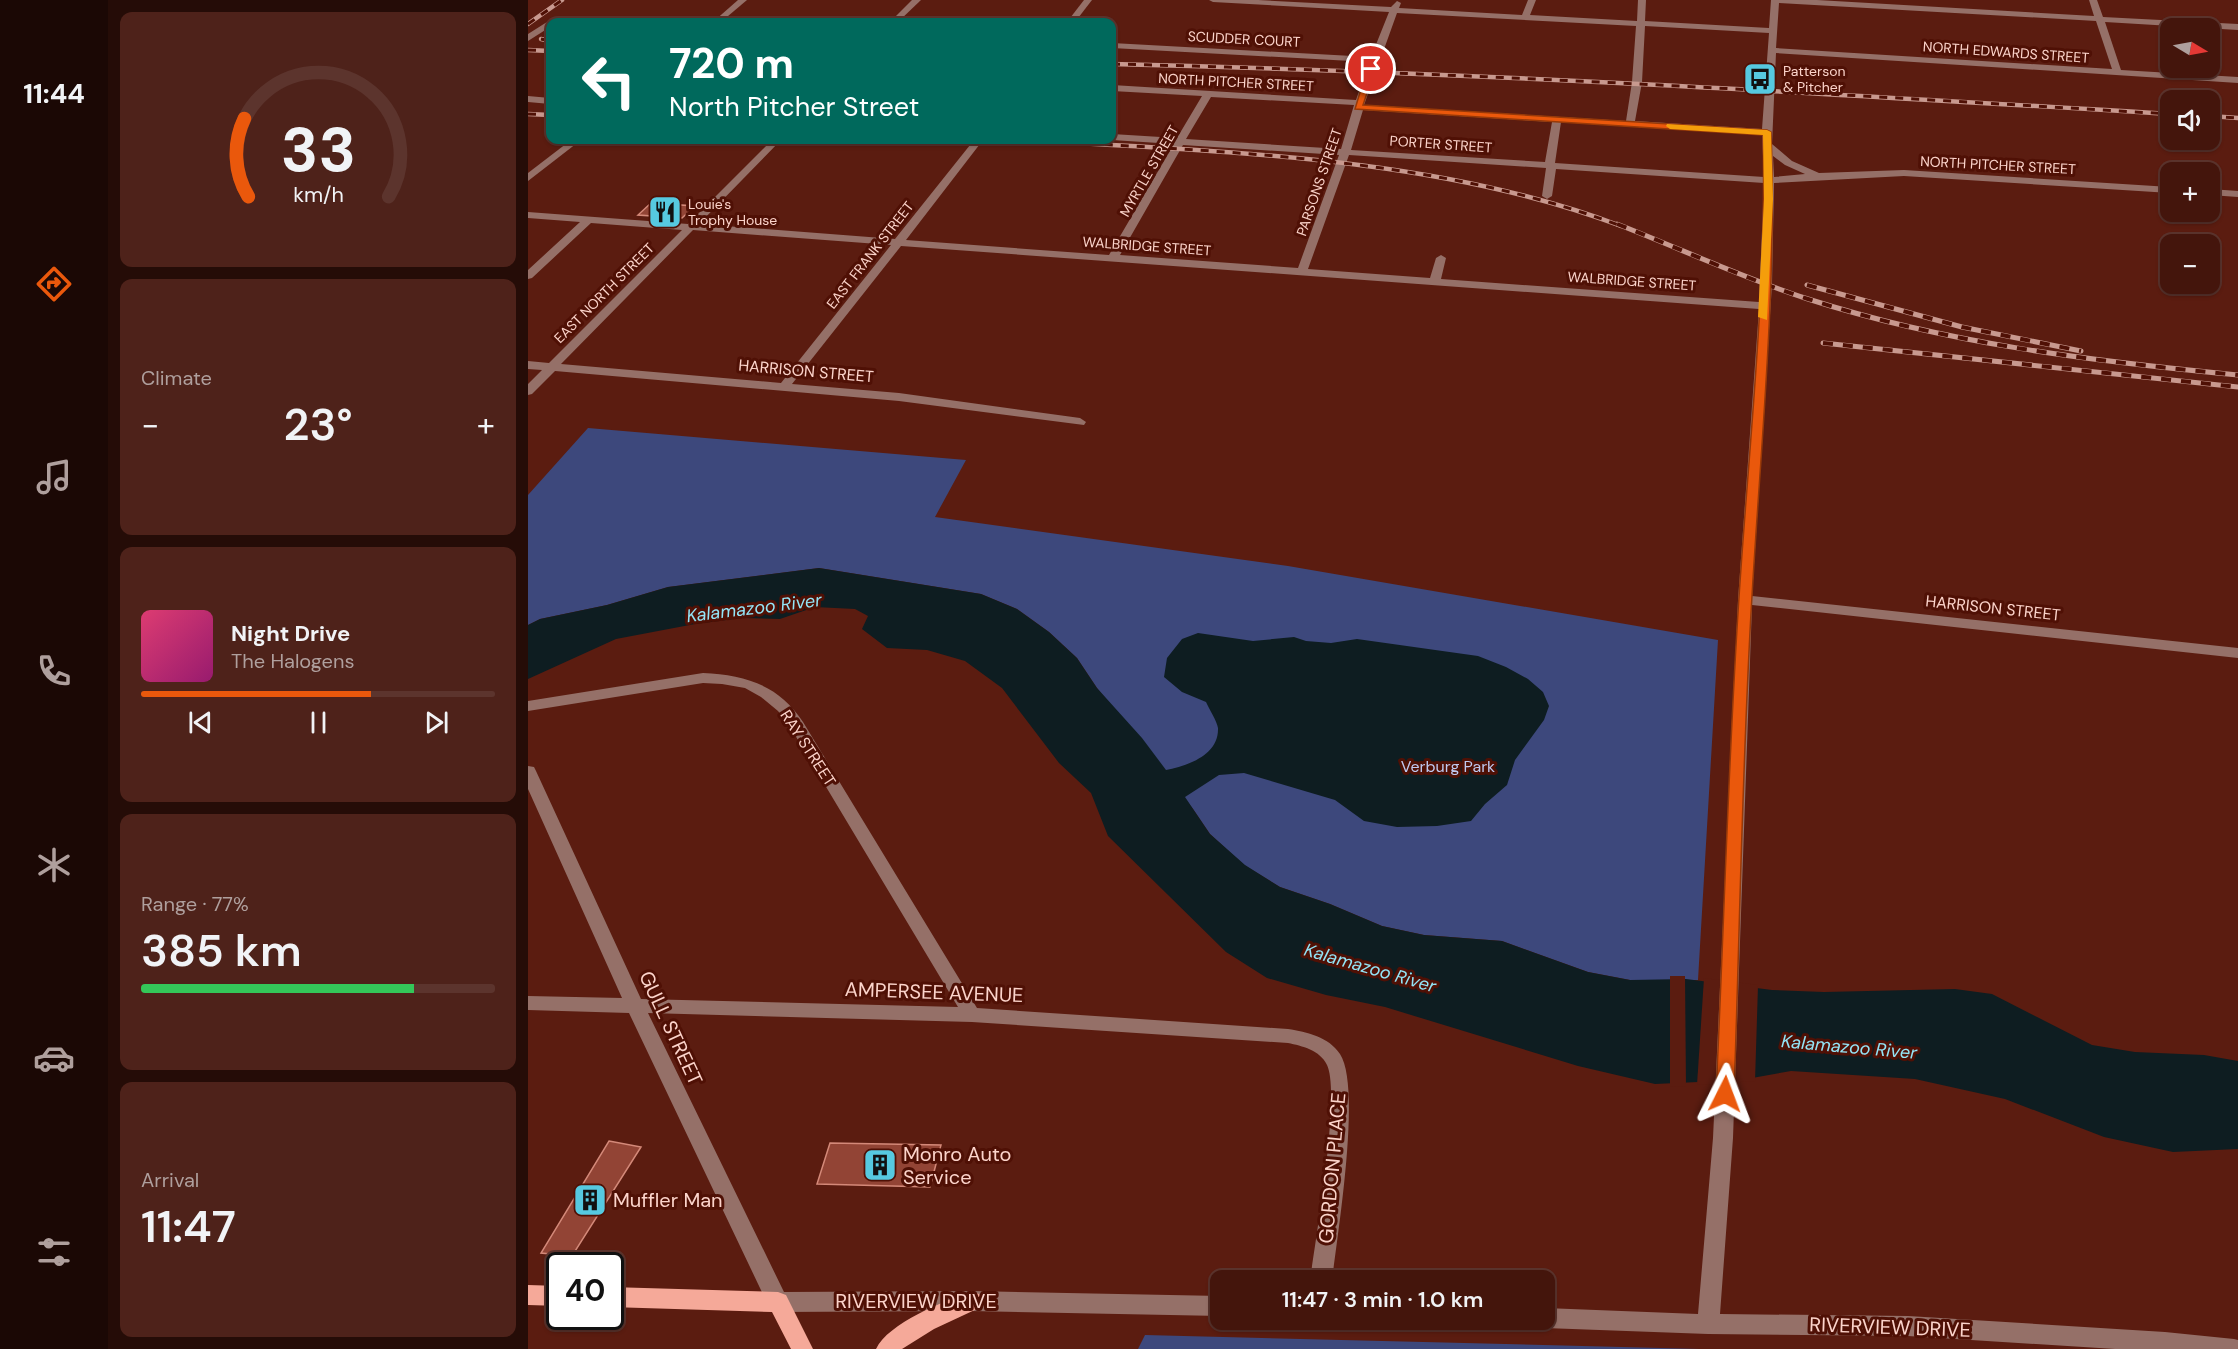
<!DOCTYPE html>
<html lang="en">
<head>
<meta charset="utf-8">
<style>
  :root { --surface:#44150c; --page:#4e221a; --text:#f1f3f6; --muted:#af9f9d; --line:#5c342d; --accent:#ea580c }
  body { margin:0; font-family:"DM Sans",sans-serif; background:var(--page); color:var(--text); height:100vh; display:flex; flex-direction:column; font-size:22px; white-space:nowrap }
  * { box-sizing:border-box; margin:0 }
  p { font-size:20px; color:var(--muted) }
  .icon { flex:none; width:33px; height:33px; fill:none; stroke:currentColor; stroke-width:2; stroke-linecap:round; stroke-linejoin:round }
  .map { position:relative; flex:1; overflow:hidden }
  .drawer { display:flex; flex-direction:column; gap:12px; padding:12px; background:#250c07; width:420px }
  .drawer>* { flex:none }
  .hud { position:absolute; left:18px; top:18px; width:570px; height:126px; border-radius:12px; box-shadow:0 2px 4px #0004,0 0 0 2px var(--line); background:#00695c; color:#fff; overflow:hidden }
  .needle { width:39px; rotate:100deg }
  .controls { position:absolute; left:1632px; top:18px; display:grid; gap:12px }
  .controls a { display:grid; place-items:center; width:60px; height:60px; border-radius:12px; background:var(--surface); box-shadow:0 2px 4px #0004,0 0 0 2px var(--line); font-size:30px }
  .speed { position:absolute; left:18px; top:1252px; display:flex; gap:12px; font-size:30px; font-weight:700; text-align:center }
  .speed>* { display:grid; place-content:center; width:78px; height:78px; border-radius:50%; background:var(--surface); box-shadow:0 2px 4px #0004,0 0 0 2px var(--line); line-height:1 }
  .speed .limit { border:3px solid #111; border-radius:9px; background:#fff; color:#111 }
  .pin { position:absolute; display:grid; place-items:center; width:51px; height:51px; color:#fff; margin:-26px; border:3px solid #fff; border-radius:50%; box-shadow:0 2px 6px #0007 }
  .me { position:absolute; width:66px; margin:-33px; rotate:3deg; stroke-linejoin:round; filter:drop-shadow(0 0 4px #0008) }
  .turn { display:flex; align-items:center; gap:21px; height:126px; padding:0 24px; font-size:27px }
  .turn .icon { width:78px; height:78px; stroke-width:2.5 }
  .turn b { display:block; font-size:42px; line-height:51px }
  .big { font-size:45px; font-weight:600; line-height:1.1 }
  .drawer .widget { flex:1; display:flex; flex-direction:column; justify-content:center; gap:9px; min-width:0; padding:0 21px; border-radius:12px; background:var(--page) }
  .drawer .dial { align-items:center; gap:0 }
  .dial svg { height:156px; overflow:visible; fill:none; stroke:var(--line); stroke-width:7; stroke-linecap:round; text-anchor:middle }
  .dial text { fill:var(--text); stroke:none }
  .song { display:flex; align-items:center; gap:18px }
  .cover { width:72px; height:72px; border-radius:9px; background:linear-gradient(135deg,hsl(340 70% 55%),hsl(320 70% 35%)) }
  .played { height:6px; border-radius:3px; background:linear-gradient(90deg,var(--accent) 65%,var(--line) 65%) }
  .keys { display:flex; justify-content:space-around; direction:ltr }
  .heat { display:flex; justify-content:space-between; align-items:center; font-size:33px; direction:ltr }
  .charge { height:9px; border-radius:4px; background:linear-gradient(90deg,#34c759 77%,var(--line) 0) }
  .trip { position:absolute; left:682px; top:1270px; width:345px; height:60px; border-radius:12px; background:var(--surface); box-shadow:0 2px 4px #0004,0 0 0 2px var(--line); font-weight:600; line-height:60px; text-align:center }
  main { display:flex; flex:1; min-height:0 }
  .menu { display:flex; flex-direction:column; width:108px; justify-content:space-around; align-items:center; background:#1b0805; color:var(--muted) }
  .menu .icon { width:42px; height:42px }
  .menu .current { color:var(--accent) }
  .menu b { font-size:27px; color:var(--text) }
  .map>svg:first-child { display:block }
  .green { fill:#3d487c }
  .water { fill:#0e1d21 }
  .pier { fill:#5b1c10 }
  .building { fill:#924435; stroke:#d48979; stroke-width:1.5 }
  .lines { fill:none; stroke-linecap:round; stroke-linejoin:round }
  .minor { fill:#957068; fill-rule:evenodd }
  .major { fill:#f5a999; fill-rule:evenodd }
  .rail-far1-casing { stroke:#c8998f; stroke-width:4.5 }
  .rail-casing { stroke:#c8998f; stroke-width:5 }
  .rail-far1 { stroke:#4f1005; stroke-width:3; stroke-dasharray:8; stroke-linecap:butt }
  .rail { stroke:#4f1005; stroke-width:4; stroke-dasharray:10; stroke-linecap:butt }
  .route { fill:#ea580c; stroke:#983908; stroke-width:1.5 }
  .slow { fill:#f59e0b }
  .labels { text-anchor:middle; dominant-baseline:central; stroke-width:6; stroke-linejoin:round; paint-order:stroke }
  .far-street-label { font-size:14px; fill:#fcd4cb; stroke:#4f1005 }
  .far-poi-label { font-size:14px; fill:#fcd4cb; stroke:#4f1005; text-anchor:start }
  .street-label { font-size:16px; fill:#fcd4cb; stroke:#4f1005 }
  .park-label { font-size:16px; fill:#bfcaf1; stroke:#4f1005 }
  .water-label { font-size:18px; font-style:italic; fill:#93e5f7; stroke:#4f1005 }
  .near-street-label { font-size:20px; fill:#fcd4cb; stroke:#4f1005 }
  .near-poi-label { font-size:20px; fill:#fcd4cb; stroke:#4f1005; text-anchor:start }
</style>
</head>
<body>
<main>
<nav class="menu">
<b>11:44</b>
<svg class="icon current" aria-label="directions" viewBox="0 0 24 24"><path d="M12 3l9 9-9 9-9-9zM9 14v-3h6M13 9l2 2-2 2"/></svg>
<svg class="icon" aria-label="music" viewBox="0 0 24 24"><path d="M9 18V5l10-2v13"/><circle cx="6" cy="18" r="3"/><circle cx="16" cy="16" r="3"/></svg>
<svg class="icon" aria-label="phone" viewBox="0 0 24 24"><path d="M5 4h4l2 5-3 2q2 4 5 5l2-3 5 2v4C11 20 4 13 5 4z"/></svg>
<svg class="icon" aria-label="climate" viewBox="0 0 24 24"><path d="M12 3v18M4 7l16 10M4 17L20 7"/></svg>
<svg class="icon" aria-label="car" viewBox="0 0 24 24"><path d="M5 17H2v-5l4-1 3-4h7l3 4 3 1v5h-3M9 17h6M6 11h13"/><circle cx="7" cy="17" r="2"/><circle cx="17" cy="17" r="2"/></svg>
<svg class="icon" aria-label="filters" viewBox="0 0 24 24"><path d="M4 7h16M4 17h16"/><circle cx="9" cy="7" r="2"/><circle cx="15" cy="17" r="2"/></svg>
</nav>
<section class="drawer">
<div class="widget dial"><svg viewBox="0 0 100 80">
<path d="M14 69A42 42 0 1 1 86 69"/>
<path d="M14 69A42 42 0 0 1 12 29" stroke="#ea580c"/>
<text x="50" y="56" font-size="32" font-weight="700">33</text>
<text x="50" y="72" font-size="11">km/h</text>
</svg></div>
<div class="widget"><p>Climate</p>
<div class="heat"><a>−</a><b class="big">23°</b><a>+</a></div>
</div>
<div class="widget">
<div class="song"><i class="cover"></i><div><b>Night Drive</b><p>The Halogens</p></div></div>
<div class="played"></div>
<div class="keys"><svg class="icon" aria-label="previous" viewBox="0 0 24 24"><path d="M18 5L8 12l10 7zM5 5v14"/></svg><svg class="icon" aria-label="pause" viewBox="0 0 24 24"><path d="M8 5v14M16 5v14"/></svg><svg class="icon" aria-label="next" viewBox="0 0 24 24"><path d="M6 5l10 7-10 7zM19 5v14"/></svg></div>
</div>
<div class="widget"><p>Range · 77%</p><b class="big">385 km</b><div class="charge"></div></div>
<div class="widget"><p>Arrival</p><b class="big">11:47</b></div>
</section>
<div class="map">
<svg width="1710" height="1349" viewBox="0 0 1710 1349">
  <rect width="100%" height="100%" fill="#5b1c10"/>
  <!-- green -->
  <g class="green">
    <path d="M60 428 438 460 407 517 760 566 1190 640 1170 980H1102L1060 972 974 941 896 935 854 926 802 904 752 887 716 865 682 834 665 809 569 688 549 658 521 632 489 609 453 594 291 568 140 587 79 605 12 619 0 625V495Z"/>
    <path d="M617 1335 1172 1349H610Z"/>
  </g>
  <!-- water -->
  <path class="water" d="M291 568 453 594 489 609 521 632 549 658 569 688 614 738 638 770C658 766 691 756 690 728 689 721 681 709 678 702L654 692 636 677 639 658 654 639 670 633 725 641 766 637 778 641 803 643 829 639 950 656 978 667 1000 679 1015 692 1021 706 1016 720 987 760 979 785 957 804 943 821 909 826 869 827 836 821 807 800 716 773 691 775 657 797 682 834 717 865 752 887 802 904 854 926 896 935 974 941 1060 972 1102 980 1158 979 1244 990 1296 992 1427 989 1464 994 1564 1045 1607 1052 1676 1055 1710 1061V1149L1645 1152 1576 1137 1477 1099 1387 1079 1263 1071 1213 1080 1127 1084 1050 1066 857 1007 798 995 739 978 698 952 580 836 563 793 531 763 474 688 437 661 399 650 359 648 334 629 340 616 327 609 287 607 252 619 214 618 167 624 88 639 0 679V625L12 619 79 605 140 587Z"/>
  <!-- pier -->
  <g class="pier">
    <path d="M1142 976H1157L1158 1086 1142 1087Z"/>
    <path d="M1176 978 1230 985 1227 1081 1169 1085Z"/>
  </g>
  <!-- building -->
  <g class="building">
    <path d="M123 203 167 206 154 218 110 215Z"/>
    <path d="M81 1141 113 1147 44 1256 13 1253Z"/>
    <path d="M302 1143 413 1145 402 1187 289 1184Z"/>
  </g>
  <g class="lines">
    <!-- minor -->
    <g class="minor">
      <path d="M210 0H219L193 22H185Z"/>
      <path d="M384 0H393L370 22H362Z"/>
      <path d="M556 0H564L547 22H539Z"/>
      <path d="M681 0H730L863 7 869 1 873 3 871 8 994 15 1000 0H1008L1002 15 1109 21 1110 0H1118L1117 21 1241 28 1243 0H1289L1566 16 1561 0H1569L1575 17 1710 24V30L1577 22 1593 70 1710 77V83L1248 53 1244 144 1264 161 1291 173 1376 170 1642 187V193L1376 176 1246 183 1244 284 1224 596 1710 648V658L1224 605 1205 1138 1192 1314 1380 1316 1637 1332 1706 1339 1710 1340V1349H1587L1380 1336 1180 1334 1017 1328 1009 1325 1007 1320H1017V1308L1170 1314 1185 1138 1210 600 1231 309 373 246 264 384 371 393 552 418 558 422 556 425 371 401 27 371 4 394 0 395V384L14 370 0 369V361L21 363 154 230 63 223 4 278 0 279V270L52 222 0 218V212L160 224 244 140H253L171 224 367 239 446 140H455L378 240 581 255 646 144 584 140V134L649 138 674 96 584 91V85L828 100 841 62 584 48V43L843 57 861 12 685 2ZM1251 3 1568 21 1584 69 1248 48ZM869 13 1108 26 1104 82 1098 121 836 105ZM1117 26 1241 33 1234 129 1107 121 1114 82ZM683 97 826 105 813 149 658 139ZM835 110 1024 122 1017 162 823 150ZM1033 122 1234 135 1236 177 1027 163ZM655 145 811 155 770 268 592 255ZM821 155 1018 168 1014 196 1019 199 1024 196 1028 169 1236 183 1231 302 913 279 918 258 913 255 908 258 902 278 780 269ZM1245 156 1257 165 1277 174 1246 177ZM165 230 363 245 253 383 33 364Z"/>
      <path d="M19 22H25H22V27L0 41V34Z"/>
      <path d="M0 96 22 98V104L0 102Z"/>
      <path d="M43 140H53L0 181V173Z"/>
      <path d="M1682 189 1710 191V197L1682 195Z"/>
      <path d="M175 673C217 675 251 685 275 722L449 1008 760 1029C779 1032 801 1037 812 1054 834 1087 809 1236 804 1281H782C787 1242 813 1094 799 1065 792 1050 774 1046 760 1043L444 1022 120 1013 256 1292 443 1291 693 1296V1316L443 1311 250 1312 242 1309 101 1013 0 1010V996L94 998 0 789V766L6 767 8 771 113 999 430 1007 261 725 250 711 233 697 217 688 194 684 175 683 0 711V701Z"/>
    </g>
    <!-- major -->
    <g class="major">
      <path d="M0 1285 32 1286V1306L0 1305Z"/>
      <path d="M82 1287 250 1292 258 1295 285 1349H263L244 1312 82 1307Z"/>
      <path d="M443 1291 451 1294 454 1301 451 1308 406 1329 374 1349H348C360 1323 417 1301 443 1291Z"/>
    </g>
    <!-- rail-far1 casing -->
    <g class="rail-far1-casing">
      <g id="rail-far1">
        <path d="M0 24 34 0"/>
        <path d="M13 39 22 41"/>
        <path d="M0 50 22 51"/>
        <path d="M584 64C937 72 1289 93 1642 114"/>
        <path d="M0 114 22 115"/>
        <path d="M1682 116 1710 118"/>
        <path d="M497 140C694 152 908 156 1093 226"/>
      </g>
    </g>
    <!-- rail casing -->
    <g class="rail-casing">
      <g id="rail">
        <path d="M1089 224C1153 249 1215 278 1280 299 1420 344 1565 361 1710 375"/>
        <path d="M1279 285 1434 327 1553 351"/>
        <path d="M1295 343 1710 387"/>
      </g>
    </g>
    <!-- rail-far1 -->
    <use href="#rail-far1" class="rail-far1"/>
    <!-- rail -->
    <use href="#rail" class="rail"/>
  </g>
  <!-- route -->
  <path class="route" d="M843 66 847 69 835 105 1239 130 1243 132C1249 287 1233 442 1224 596 1214 762 1212 928 1206 1094L1203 1099 1197 1101 1191 1099 1188 1094C1196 928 1200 762 1211 597 1221 443 1239 289 1235 135L827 109 839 69Z"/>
  <!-- slow -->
  <path class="slow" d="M1139 124 1239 130 1243 132 1245 199 1239 320 1230 317 1236 199 1235 135 1142 129 1138 126Z"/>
  <!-- icons -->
  <defs>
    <g id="bus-square" transform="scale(1.725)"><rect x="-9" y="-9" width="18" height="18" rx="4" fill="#56c9e0" stroke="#4f1005"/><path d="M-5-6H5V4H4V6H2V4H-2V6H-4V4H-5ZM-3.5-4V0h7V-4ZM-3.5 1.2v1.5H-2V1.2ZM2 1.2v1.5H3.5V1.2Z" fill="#111"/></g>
    <g id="restaurant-square" transform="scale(1.725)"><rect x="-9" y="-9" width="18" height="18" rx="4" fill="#56c9e0" stroke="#4f1005"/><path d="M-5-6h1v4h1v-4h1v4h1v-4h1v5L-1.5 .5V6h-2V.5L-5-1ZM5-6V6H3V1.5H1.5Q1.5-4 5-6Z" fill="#111"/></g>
    <g id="building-square" transform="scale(1.725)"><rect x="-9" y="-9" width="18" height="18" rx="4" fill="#56c9e0" stroke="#4f1005"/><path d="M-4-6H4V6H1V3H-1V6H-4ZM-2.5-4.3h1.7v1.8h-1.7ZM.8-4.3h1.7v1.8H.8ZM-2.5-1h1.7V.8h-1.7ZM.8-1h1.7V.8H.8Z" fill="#111"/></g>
  </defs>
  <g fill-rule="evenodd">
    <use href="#bus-square" x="1232" y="79"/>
    <use href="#restaurant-square" x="137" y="212"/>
    <use href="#building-square" x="352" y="1165"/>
    <use href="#building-square" x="62" y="1200"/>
  </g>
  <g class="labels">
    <!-- far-street labels -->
    <g class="far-street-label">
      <text transform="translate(716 39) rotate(3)">SCUDDER COURT</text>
      <text transform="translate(1478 52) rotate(4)">NORTH EDWARDS STREET</text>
      <text transform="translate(708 82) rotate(3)">NORTH PITCHER STREET</text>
      <text transform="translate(913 144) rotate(4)">PORTER STREET</text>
      <text transform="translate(1470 165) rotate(3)">NORTH PITCHER STREET</text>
      <text transform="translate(621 171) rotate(-60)">MYRTLE STREET</text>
      <text transform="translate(791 182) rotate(-71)">PARSONS STREET</text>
      <text transform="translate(619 246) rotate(4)">WALBRIDGE STREET</text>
      <text transform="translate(342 255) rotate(-52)">EAST FRANK STREET</text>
      <text transform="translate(1104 281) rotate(4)">WALBRIDGE STREET</text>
      <text transform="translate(76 293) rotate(-45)">EAST NORTH STREET</text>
    </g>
    <!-- far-poi labels -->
    <g class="far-poi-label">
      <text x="1255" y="71">Patterson<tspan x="1255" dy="16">&amp; Pitcher</tspan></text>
      <text x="160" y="204">Louie's<tspan x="160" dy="16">Trophy House</tspan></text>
    </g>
    <!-- street labels -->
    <g class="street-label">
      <text transform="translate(278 371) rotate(5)">HARRISON STREET</text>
      <text transform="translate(1465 608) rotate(6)">HARRISON STREET</text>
      <text transform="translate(280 748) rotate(57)">RAY STREET</text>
    </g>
    <!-- park labels -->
    <g class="park-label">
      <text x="920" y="766">Verburg Park</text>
    </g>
    <!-- water labels -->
    <g class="water-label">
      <text transform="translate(226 608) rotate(-7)">Kalamazoo River</text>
      <text transform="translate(842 968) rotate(16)">Kalamazoo River</text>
      <text transform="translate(1321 1047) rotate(5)">Kalamazoo River</text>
    </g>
    <!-- near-street labels -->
    <g class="near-street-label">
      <text transform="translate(406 992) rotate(2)">AMPERSEE AVENUE</text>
      <text transform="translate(143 1028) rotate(65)">GULL STREET</text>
      <text transform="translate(804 1168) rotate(-85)">GORDON PLACE</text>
      <text x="388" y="1301">RIVERVIEW DRIVE</text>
      <text transform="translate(1362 1327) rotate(2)">RIVERVIEW DRIVE</text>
    </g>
    <!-- near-poi labels -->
    <g class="near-poi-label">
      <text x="375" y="1154">Monro Auto<tspan x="375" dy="23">Service</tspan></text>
      <text x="85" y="1200">Muffler Man</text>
    </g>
  </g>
</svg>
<div class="controls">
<a><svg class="needle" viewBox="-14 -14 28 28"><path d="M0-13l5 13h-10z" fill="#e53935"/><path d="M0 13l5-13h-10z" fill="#af9f9d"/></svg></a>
<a><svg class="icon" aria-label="sound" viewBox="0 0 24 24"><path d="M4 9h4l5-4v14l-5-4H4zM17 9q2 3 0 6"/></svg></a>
<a>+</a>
<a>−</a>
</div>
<div class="speed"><div class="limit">40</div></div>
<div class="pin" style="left:843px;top:69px;background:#d93025"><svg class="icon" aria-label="arrive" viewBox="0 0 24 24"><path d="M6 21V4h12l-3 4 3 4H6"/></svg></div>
<svg class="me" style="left:1197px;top:1094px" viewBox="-20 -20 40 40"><path d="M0-17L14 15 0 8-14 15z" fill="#ea580c" stroke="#fff" stroke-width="4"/></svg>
<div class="trip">11:47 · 3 min · 1.0 km</div>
<div class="hud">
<div class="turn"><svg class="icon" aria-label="left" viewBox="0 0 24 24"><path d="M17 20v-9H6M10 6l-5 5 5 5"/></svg><div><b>720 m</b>North Pitcher Street</div></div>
</div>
</div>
</main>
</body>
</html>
